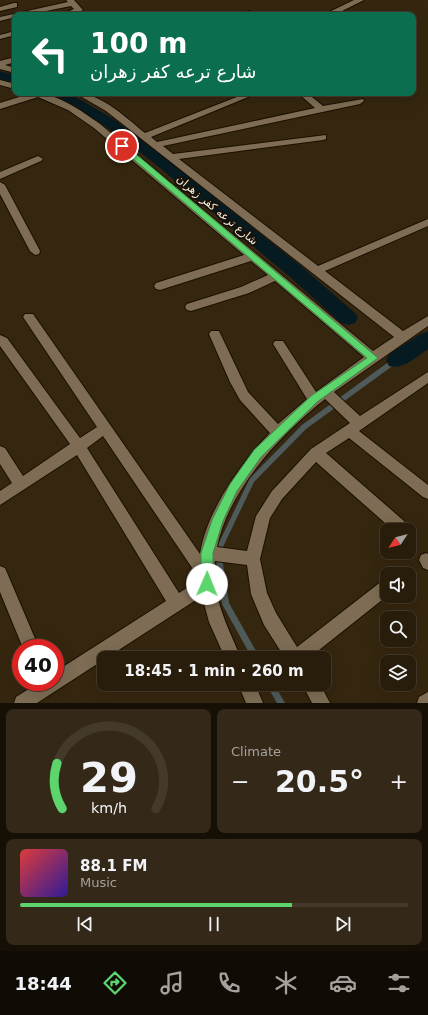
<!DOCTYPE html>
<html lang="en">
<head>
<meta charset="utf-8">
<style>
  :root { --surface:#281c0b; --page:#342919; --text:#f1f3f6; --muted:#a5a19d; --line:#443a2c; --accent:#5cd56d }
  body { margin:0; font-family:"DejaVu Sans","Noto Sans Arabic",sans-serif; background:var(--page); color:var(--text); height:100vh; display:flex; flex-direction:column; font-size:15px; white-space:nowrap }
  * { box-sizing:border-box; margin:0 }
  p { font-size:13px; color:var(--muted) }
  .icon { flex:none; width:22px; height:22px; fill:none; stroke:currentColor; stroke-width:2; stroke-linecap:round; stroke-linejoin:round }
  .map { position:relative; height:703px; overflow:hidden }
  .panel { display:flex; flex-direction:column; gap:6px; padding:6px; background:#160f06; flex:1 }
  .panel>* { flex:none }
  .guide { position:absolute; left:12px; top:12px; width:404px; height:84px; border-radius:8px; box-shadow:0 4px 16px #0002,0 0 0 1px var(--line); background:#0b6e4f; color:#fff; overflow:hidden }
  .needle { width:26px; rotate:234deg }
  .controls { position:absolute; left:380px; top:523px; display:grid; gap:8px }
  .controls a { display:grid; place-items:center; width:36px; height:36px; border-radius:8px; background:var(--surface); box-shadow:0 4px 16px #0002,0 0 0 1px var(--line); font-size:20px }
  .speed { position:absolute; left:12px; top:639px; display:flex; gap:8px; font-size:20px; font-weight:700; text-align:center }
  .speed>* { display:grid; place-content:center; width:52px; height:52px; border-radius:50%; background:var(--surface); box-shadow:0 4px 16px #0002,0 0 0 1px var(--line); line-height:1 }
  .speed .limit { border:6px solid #d22; background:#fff; color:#111 }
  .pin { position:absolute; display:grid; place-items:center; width:34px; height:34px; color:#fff; margin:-17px; border:2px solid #fff; border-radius:50%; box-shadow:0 1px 4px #0007 }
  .me { position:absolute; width:44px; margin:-22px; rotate:1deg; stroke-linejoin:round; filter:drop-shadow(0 0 3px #0008) }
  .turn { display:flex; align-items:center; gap:14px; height:84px; padding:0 12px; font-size:18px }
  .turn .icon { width:52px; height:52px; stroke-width:2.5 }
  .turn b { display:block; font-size:28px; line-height:34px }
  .big { font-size:30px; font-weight:700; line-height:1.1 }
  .panel .card { flex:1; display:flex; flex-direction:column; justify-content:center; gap:6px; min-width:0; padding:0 14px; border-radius:8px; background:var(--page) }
  .panel .dial { align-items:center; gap:0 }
  .dial svg { height:104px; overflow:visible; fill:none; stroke:var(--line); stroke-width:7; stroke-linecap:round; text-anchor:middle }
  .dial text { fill:var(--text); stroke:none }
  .song { display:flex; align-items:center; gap:12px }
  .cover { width:48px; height:48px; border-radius:6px; background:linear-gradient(135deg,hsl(0 70% 55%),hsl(250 70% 35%)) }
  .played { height:4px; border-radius:2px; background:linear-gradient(90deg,var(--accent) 70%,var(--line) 70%) }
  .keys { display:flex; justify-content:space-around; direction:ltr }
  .heat { display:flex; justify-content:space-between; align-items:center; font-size:22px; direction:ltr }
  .panel .tiles { flex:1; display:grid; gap:6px; grid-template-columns:1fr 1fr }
  .card:last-child { grid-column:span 2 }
  .trip { position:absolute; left:97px; top:651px; width:234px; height:40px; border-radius:8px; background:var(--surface); box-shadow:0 4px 16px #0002,0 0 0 1px var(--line); font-weight:700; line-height:40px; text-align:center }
  .tabs { display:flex; height:64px; justify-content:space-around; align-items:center; background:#100b04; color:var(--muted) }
  .tabs .icon { width:28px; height:28px }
  .tabs .active { color:var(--accent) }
  .tabs b { font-size:18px; color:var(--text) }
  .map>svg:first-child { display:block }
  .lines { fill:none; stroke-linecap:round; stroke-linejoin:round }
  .stream { fill:#4f5a5a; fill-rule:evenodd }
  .canal { fill:#061a21; fill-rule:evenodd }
  .minor-casing { stroke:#1c0f00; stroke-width:2 }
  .minor { fill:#7e6d54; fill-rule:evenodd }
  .route { fill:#5cd56d; stroke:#3c8a47 }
  .labels { text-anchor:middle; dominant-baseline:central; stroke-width:4; stroke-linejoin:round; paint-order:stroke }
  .street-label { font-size:11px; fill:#f8efe0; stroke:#171107 }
</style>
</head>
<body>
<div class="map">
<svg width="428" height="703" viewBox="0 0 428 703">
  <rect width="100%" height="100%" fill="#35260f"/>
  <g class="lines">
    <!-- stream -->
    <g class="stream">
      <path d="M394 358H398L399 360 398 362 306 429 254 482 221 551 229 603 260 658H252L222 604 215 551 216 549 250 478 302 425Z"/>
      <path d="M266 684H274L285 703H277Z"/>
    </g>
    <!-- canal -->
    <g class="canal">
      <path d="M0 71 15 75V83L0 79Z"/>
      <path d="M52 93H69L115 120 164 157 302 267 355 313 358 318 355 323 348 325 341 323 290 277 154 163 105 126 54 96Z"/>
      <path d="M428 331V349C416 357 403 370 389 366L386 360 389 354 421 334Z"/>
    </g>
    <!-- minor casing -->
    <g class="minor-casing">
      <g id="minor">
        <path d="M66 0H74L83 10 72 15H61L74 9 71 6 26 15H15V17L0 21V17L68 2Z"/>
        <path d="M354 0H364L334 15 327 13Z"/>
        <path d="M14 3H17V7L0 11V7Z"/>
        <path d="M249 11 253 13 252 15H239Z"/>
        <path d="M15 31V35L0 39V35Z"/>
        <path d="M15 57V62L5 65 15 68V73L0 69V61Z"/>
        <path d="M0 80 15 84V89L0 85Z"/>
        <path d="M32 93C57 93 80 110 100 124L373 351 394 337 106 111 75 93C101 93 125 117 145 133L247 93H258L151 137 157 142 315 108 298 93H307L323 106 363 99 364 101 360 104 163 146 173 154 326 135V139L323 140 179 159 318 266 428 219V226L325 271 403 331 428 316V326L334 392 360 416 428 372V383L359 431 428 485V499L423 497 349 438 326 453 404 521 406 526 404 530H393L316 462 282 499 270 518 260 559 267 593 276 613 297 647 382 581 387 578V596L309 658H285L264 625 251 594 247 565 215 561C211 596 228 627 241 658H225L209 622 202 596 37 703H14L16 697 40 682H55V672L166 601 77 455 0 505V491L12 483 0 464V446L5 448 23 476 70 444 0 346V335L7 338 80 438 97 427 23 317 25 314H33L200 554C206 512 241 463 270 433L240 400 230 382 209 334 211 331H219L248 392 278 424 307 399 275 347 273 344 275 341H283L316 392 364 357 275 281 249 293 191 311 187 310 185 307 187 304 241 287 268 275 251 261 160 290 156 289 154 286 156 283 244 255 94 128 68 110 38 97 0 109V103ZM325 399 350 423 311 449 272 491 256 516 247 551 217 547C229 489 280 435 325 399ZM103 436 199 578V580L179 593 87 448Z"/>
        <path d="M38 156 43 159 41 161 0 179V172Z"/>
        <path d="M0 182 5 185 40 251 39 254 35 255 30 251 0 194Z"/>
        <path d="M426 553 428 554V570L423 568 419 560 421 555Z"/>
        <path d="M0 566 5 568 39 648H23L0 592Z"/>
        <path d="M238 684H255L263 703H246Z"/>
        <path d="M302 684H320L330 703H312Z"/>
        <path d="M428 692V703H417L419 697Z"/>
      </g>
    </g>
    <!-- minor -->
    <use href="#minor" class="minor"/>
  </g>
  <!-- route -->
  <path class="route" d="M119 144H124L378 358 317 402 261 457 237 491 223 521 213 553V584L211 588 207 590 203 588 201 584V553L212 520 230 484 254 450 311 396 367 358 119 147Z"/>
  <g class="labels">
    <!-- street labels -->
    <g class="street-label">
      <text transform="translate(217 210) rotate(40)">شارع ترعه كفر زهران</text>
    </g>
  </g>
</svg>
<div class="controls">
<a><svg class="needle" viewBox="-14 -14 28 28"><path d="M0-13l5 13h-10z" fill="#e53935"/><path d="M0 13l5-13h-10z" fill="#a5a19d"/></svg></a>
<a><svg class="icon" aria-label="sound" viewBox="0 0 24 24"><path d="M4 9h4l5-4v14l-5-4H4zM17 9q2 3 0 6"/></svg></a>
<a><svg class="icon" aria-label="search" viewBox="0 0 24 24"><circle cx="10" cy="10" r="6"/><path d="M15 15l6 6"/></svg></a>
<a><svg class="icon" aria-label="layers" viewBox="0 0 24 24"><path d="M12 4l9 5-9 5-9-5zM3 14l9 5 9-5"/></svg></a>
</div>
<div class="speed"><div class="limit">40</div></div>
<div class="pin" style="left:122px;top:146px;background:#d93025"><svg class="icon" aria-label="arrive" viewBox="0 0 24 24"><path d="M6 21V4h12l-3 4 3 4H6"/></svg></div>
<svg class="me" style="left:207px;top:584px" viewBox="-20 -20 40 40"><circle r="19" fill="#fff"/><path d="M0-13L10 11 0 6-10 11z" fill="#5cd56d"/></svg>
<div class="trip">18:45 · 1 min · 260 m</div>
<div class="guide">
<div class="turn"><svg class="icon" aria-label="left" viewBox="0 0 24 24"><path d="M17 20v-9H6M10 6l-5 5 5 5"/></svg><div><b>100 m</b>شارع ترعه كفر زهران</div></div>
</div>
</div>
<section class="panel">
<div class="tiles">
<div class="card dial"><svg viewBox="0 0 100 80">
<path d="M14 69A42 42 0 1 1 86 69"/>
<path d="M14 69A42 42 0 0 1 10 34" stroke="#5cd56d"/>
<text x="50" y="56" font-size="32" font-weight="700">29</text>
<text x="50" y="72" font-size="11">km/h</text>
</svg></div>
<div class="card"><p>Climate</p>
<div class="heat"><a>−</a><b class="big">20.5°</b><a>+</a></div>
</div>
<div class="card">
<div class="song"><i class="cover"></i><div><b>88.1 FM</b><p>Music</p></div></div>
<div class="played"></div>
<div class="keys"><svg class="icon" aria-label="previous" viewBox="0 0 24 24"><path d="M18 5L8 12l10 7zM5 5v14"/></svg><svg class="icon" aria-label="pause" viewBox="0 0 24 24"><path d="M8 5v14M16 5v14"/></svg><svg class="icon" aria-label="next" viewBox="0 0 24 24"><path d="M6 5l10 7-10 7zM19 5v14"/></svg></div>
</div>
</div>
</section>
<nav class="tabs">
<b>18:44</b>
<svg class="icon active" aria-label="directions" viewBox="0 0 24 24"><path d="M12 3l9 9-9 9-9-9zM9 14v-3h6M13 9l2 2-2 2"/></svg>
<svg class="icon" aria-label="music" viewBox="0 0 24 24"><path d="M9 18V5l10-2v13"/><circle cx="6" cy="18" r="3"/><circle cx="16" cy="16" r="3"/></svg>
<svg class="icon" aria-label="phone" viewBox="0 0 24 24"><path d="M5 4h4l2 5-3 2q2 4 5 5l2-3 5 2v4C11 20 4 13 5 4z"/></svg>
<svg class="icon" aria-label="climate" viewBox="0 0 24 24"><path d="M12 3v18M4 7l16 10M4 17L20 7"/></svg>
<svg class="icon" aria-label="car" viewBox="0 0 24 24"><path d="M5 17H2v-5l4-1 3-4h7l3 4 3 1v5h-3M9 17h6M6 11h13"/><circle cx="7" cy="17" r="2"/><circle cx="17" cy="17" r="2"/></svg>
<svg class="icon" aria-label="filters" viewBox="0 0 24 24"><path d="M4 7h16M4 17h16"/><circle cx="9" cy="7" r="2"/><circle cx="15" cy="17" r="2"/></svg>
</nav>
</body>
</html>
